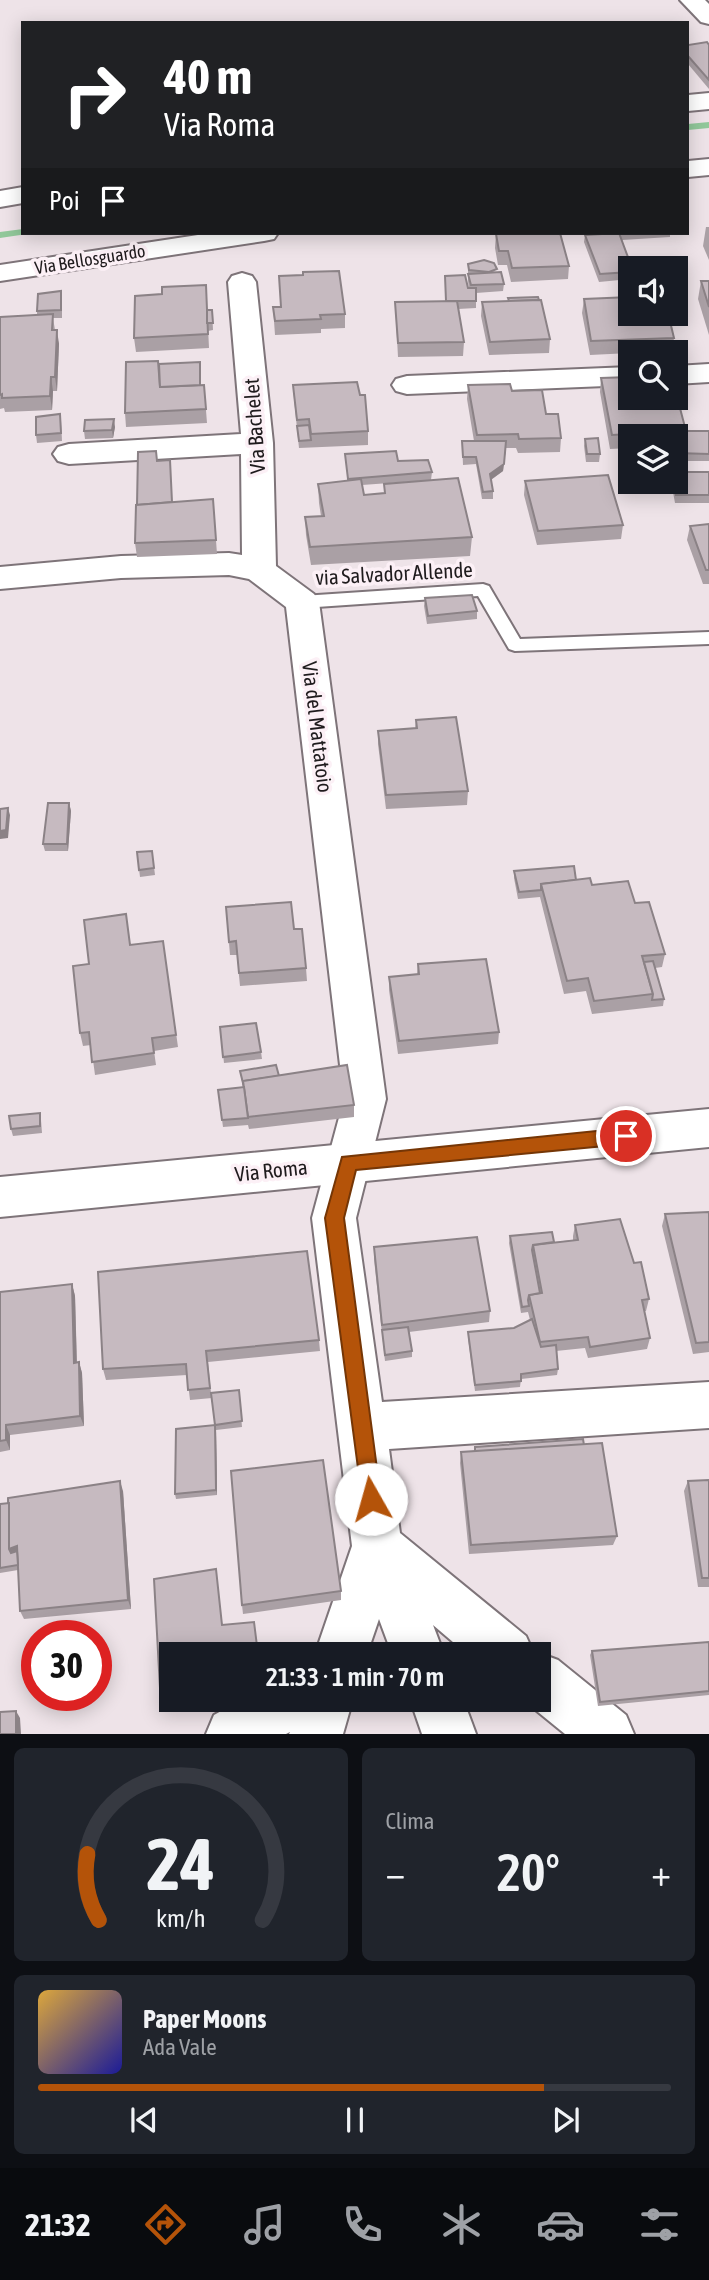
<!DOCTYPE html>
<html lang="it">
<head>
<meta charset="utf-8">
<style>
  :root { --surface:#171b24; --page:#20242c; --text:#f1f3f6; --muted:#9ea1a6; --line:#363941; --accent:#b45309 }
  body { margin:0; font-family:"Asap Condensed",sans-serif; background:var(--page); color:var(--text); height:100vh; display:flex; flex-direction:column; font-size:26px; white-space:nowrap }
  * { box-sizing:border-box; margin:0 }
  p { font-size:23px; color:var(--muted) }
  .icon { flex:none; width:38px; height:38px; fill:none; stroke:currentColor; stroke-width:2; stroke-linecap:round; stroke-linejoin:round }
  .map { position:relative; height:1734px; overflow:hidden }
  .side { display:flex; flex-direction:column; gap:14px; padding:14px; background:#0d0f14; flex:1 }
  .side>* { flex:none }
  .hud { position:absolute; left:21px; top:21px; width:668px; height:214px; border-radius:0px; box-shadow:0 4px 18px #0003; background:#202124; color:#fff; overflow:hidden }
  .controls { position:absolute; left:618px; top:256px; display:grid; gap:14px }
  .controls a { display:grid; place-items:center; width:70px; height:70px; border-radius:0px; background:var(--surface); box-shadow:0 4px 18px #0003; font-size:35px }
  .speed { position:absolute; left:21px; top:1620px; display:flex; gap:14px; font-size:35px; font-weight:700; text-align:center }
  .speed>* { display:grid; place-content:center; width:91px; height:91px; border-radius:50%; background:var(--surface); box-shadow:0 4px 18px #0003; line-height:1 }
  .speed .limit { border:10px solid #d22; background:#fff; color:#111 }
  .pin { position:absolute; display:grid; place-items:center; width:60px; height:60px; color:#fff; margin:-30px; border:4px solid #fff; border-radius:50%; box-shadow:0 2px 7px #0007 }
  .me { position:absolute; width:77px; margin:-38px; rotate:353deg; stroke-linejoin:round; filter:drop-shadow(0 0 5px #0008) }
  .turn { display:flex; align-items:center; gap:24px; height:147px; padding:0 28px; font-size:32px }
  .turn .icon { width:91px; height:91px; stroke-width:2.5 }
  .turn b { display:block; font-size:49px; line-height:60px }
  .then { display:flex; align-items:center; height:66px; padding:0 28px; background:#0003; gap:14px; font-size:26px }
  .big { font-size:52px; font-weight:600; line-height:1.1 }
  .side .card { flex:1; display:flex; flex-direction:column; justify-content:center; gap:10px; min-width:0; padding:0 24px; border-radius:10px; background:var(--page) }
  .side .dial { align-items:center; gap:0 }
  .dial svg { height:182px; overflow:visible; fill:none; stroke:var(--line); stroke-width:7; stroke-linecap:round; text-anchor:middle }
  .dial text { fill:var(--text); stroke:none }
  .song { display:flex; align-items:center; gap:21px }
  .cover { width:84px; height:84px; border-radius:10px; background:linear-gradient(135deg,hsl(40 70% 55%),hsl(240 70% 35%)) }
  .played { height:7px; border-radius:4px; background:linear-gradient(90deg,var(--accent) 80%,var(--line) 80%) }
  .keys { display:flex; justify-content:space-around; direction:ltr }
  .heat { display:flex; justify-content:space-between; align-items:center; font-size:38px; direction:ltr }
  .side .tiles { flex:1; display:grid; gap:14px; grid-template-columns:1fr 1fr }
  .card:last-child { grid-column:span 2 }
  .trip { position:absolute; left:159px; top:1642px; width:392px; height:70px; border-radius:0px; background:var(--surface); box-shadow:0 4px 18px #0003; font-weight:600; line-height:70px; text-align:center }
  .tabs { display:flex; height:112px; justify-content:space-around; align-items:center; background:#090b0e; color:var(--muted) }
  .tabs .icon { width:49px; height:49px }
  .tabs .selected { color:var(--accent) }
  .tabs b { font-size:32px; color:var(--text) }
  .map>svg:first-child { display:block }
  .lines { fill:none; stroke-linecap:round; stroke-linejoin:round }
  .stream { fill:#91c89a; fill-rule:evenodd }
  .lane-casing { stroke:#7e7479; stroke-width:4 }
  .street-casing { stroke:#7e7479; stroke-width:4 }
  .secondary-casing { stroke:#7e7479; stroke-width:4 }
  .lane { fill:#fff; fill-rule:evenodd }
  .street { fill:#fff; fill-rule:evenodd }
  .secondary { fill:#fff; fill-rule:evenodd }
  .wall { fill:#aaa0a5 }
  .shaded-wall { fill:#8b8286 }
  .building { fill:#c6bac0; stroke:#8b8286; stroke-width:2 }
  .route { fill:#b45309; stroke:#753606; stroke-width:2 }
  .labels { text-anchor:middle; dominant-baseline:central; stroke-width:7; stroke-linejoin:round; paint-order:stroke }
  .far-street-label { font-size:18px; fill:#1f1b1d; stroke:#fcf0f6 }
  .street-label { font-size:21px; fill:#1f1b1d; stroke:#fcf0f6 }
</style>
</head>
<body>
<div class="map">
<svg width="709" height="1734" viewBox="0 0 709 1734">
  <rect width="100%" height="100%" fill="#eee3e8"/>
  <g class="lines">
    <!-- stream -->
    <g class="stream">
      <path d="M709 122V128L688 130V124Z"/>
      <path d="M23 229V233L27 234 0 238V232Z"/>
    </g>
    <!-- lane casing -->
    <g class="lane-casing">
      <path id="lane" d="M483 584 489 586 520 639 709 632V644L515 651 509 649 478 596 302 608 294 602 302 596Z"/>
    </g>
    <!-- street casing -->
    <g class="street-casing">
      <g id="street">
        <path d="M680 0H705L709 4V24L701 22Z"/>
        <path d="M709 93V109L688 111V95Z"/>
        <path d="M23 187V203L0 207V191Z"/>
        <path d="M242 273 252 276 256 282 273 443 276 566 314 594 319 602 386 1099 356 1218 382 1402 709 1382V1428L389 1449 400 1533 526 1636 534 1654H467L433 1625 444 1654H392L379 1619 367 1654H315L352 1546 312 1218 344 1099 286 607 249 579 229 575 121 578 0 589V567L121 556 229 553 242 555 241 454 69 464 58 461 53 454 58 447 69 444 241 434 228 282 232 276Z"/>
        <path d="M709 364V382L676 384V366Z"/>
        <path d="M630 367V385L407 394 396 391 392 385 396 379 407 376Z"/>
        <path d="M539 1653 558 1660 626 1715 634 1734H565L522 1699H539V1654H537Z"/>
        <path d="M243 1699H353L343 1734H289L290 1732 286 1734H206L214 1715Z"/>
        <path d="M410 1699H463L476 1734H422Z"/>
      </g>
    </g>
    <!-- secondary casing -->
    <g class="secondary-casing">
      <g id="secondary">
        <path d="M709 159V175L688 177V161Z"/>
        <path d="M211 233H278L274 239 264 241 0 281V265Z"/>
        <path d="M709 1109V1147L0 1217V1177Z"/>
      </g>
    </g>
    <!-- lane -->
    <use href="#lane" class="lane"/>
    <!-- street -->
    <use href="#street" class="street"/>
    <!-- secondary -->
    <use href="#secondary" class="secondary"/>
  </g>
  <!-- wall -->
  <g class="wall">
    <path d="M688 45H709V89L688 64Z"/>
    <path d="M706 227H709V260L703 246Z"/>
    <path d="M612 233H670V237L622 240 630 268V279L599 282 584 242 585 235Z"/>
    <path d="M496 234 569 266 568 279 511 282 507 265H498L495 248Z"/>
    <path d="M468 264 496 272 504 284 503 291 476 293V308L458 309 464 342 463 356 398 357 395 302 446 301 445 276 469 288 468 281Z"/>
    <path d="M279 276 345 314V328L321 329V333L275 335 273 307H281Z"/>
    <path d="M701 281H709V335L698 299Z"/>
    <path d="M62 298V318H53L55 330 59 344 57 391H53L52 410 5 412 4 408 0 409V317L37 315V311Z"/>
    <path d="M508 298 550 339 549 353 489 355 481 316 482 302 508 301Z"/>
    <path d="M584 299 674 338 672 352H630V353L590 355 582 313Z"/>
    <path d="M207 310H212L213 330 208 331V327L209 348 136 352 134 338Z"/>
    <path d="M200 370V385H204L207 423 126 427 125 413 160 373Z"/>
    <path d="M601 378 686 431H709V461H676V436H630V448L610 449 600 392Z"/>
    <path d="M293 385 368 431V445L299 448 294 399Z"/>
    <path d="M468 385 512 391 546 414 561 438 560 452 518 453 516 448H506L503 471 491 480 493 491V499H482L476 464 463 465 462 441H474L467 399Z"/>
    <path d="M61 421 62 441 37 443 36 435Z"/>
    <path d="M115 427 113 438 85 439 84 431Z"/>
    <path d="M585 439 600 454 599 462H586L584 446Z"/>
    <path d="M345 454 432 472 431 480 362 485 364 495 384 493V484L472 537 470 556 311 565 306 535 305 517 321 516 319 503 318 484 348 481Z"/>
    <path d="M157 461 172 502 213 499 217 554 137 557 135 543 137 505Z"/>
    <path d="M709 472V503H675L671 481H676Z"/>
    <path d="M525 481 623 525 621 539 537 545 524 495Z"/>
    <path d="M709 524V584H703L687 540 690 526Z"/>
    <path d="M425 598 477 611V619L427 624 424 606Z"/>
    <path d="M416 720 468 791 467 805 386 809 378 744V731L415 729Z"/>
    <path d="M69 803 71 811 68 851H45L43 844Z"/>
    <path d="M152 851 155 875 140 877 137 852Z"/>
    <path d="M514 871 576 880 635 903 665 954 662 967 655 968 664 999 663 1006 592 1014 586 991 564 994 540 897 518 899 514 878Z"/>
    <path d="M226 907 294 929 306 968 307 981 240 986 237 955H230Z"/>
    <path d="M163 941 178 1047 154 1051 156 1065 95 1075 91 1045 83 1046 80 1033 89 964 131 945Z"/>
    <path d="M418 964 499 1032 498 1044 398 1054 389 990V977L417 974Z"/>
    <path d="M220 1027 261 1052 262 1059 224 1063Z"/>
    <path d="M240 1071 279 1076 354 1105V1117L249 1129 248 1125 223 1127 218 1090 243 1087Z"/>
    <path d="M40 1113 41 1120 42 1133 13 1136 11 1129Z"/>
    <path d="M709 1212V1352L693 1354 662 1226 665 1214Z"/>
    <path d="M575 1225 634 1263 649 1299 646 1311H644L650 1338 647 1349 588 1358 585 1348 556 1351 558 1369 557 1375 521 1379 520 1387 475 1391 468 1338V1332L514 1328 530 1320 528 1312 521 1313 509 1243 510 1236 554 1242 573 1240V1236Z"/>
    <path d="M374 1247 490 1311 489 1322 409 1332 412 1351V1357L385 1361 374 1259Z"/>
    <path d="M98 1272 319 1340 320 1351 208 1362 211 1393 239 1390 242 1427 216 1430 217 1495 176 1499 175 1494 215 1425 212 1398 190 1400 187 1375 106 1380 103 1369Z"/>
    <path d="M72 1284 75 1296 77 1363 79 1362 82 1373 84 1426 10 1435V1450L0 1452V1292Z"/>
    <path d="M584 1445 617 1536 613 1545 469 1554 460 1463 461 1452H474L475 1447Z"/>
    <path d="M709 1480V1587H698L684 1491 688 1481Z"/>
    <path d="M123 1491 131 1609 24 1619 20 1611 18 1570 0 1573V1504Z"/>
    <path d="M341 1591V1600L243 1614 242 1605Z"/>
    <path d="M709 1642V1695L598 1706 590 1655 592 1651Z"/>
  </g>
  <!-- shaded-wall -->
  <g class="shaded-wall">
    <path d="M57 330 59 344 57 391 55 377Z"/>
    <path d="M51 377 53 391 52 410 50 396Z"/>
    <path d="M114 419 115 427 113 438 112 430Z"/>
    <path d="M506 448 503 471 489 481 490 474Z"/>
    <path d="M69 803 71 811 68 851 67 844Z"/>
    <path d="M8 808 10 815 8 838 0 839V831Z"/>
    <path d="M72 1284 75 1296 77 1374 74 1363Z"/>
    <path d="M79 1362 82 1373 84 1426 80 1416Z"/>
    <path d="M6 1425 10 1435V1450L6 1440Z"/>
    <path d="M215 1425 216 1430 217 1495 216 1490Z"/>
    <path d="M120 1481 123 1491 131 1609 128 1600Z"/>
    <path d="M17 1546 21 1556 13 1558 9 1549Z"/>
    <path d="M172 1685V1694L163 1696 160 1688Z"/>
    <path d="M16 1711 20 1718 21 1734H16Z"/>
  </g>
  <!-- building -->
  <g class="building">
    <path d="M707 42 709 45V80L688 56V45Z"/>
    <path d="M522 233H560L569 266 512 268 508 251H499L496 234Z"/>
    <path d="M619 233 632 268H630V272L600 274 585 235Z"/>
    <path d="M484 260 494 263 497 269 489 272 469 270 468 264Z"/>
    <path d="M339 271 345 314 320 315 321 319 275 321 273 307H281L279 276 303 275V272Z"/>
    <path d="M501 272 504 284 471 285 468 274Z"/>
    <path d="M465 275 468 288H476V301H446L445 276Z"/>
    <path d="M701 281H709V307Z"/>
    <path d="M206 285 208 334 134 338 135 296 162 294V287Z"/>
    <path d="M61 291V310L37 311 38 294Z"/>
    <path d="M538 297 539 300 509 301 508 298Z"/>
    <path d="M630 297V313H668L674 338 591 341 584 299Z"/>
    <path d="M541 300 550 339 490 342 482 302Z"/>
    <path d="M457 301 464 342 398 343 395 302Z"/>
    <path d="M207 310H212L213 323H207Z"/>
    <path d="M53 314 52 330H57L55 377H51L50 396 2 398V394L0 395V317Z"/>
    <path d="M158 361 160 387 204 385 206 409 125 413 126 362Z"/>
    <path d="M200 362V385L160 387 159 364Z"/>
    <path d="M630 377V397H676V393L686 431 612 435 601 378Z"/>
    <path d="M357 382 360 395H365L368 431 311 434 309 419 297 420 293 385Z"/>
    <path d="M510 384 512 391 542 390 546 414H558L561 438 519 439 518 434 477 435 468 385Z"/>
    <path d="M60 414 61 433 36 435V417Z"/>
    <path d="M114 419 112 430 84 431 85 420Z"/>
    <path d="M309 425 311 440 299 441 297 426Z"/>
    <path d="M686 431H709V454L676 453V438H685Z"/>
    <path d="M598 438 600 454H587L585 439Z"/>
    <path d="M462 441H506L504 464 490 474 493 491 483 492 476 457H463Z"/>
    <path d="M156 451 157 461 170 460 172 502 137 505 138 452Z"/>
    <path d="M396 451 398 461 428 460 432 472 348 479 345 454Z"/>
    <path d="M676 472H709V495H676L674 481H676Z"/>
    <path d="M608 475 623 525 538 531 525 481Z"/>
    <path d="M458 478 472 537 310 547 305 517 324 516 318 484 361 479 364 495 385 493 384 484Z"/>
    <path d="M213 499 216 540 135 543 136 505Z"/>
    <path d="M709 524V570H706L690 526Z"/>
    <path d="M472 595 477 611 428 616 425 598Z"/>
    <path d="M456 717 468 791 386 795 378 731 417 728 416 720Z"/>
    <path d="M48 803H69L67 844H43Z"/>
    <path d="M8 808 6 830 0 831V809Z"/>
    <path d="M152 851 154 868 139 870 137 852Z"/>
    <path d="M574 866 576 880 541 884V890L519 892 514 871Z"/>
    <path d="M590 878 592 885 628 881 635 903 649 902 665 954 642 956 653 994 594 1001 588 978 567 981 541 884Z"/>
    <path d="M291 902 294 929H302L306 968 239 973 236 941 229 942 226 907Z"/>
    <path d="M126 914 130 945 163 941 176 1035 152 1038 154 1053 92 1062 89 1032 80 1033 73 966 89 964 84 920Z"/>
    <path d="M486 959 499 1032 399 1041 389 977 419 974 418 964Z"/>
    <path d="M653 961 664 999 652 1000 653 994 644 962Z"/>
    <path d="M256 1023 261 1052 223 1057 220 1027Z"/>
    <path d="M276 1065 279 1076 243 1081 244 1087 240 1071Z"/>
    <path d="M347 1065 354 1105 248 1117 243 1081Z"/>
    <path d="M244 1087 248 1118 222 1120 218 1090Z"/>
    <path d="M40 1113V1126L11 1129 9 1116Z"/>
    <path d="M709 1212V1342L696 1343 665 1214Z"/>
    <path d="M620 1219 634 1263 641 1262 649 1299 642 1300 650 1338 590 1347 588 1337 540 1342 529 1295 542 1293 533 1245 578 1240 575 1225Z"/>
    <path d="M552 1232 554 1242 533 1245 532 1250 540 1293 529 1295 528 1300 529 1306 522 1307 510 1236Z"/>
    <path d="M477 1237 490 1311 382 1325 374 1247Z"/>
    <path d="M307 1251 319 1340 206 1351 210 1388 188 1390 186 1364 103 1369 98 1272Z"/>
    <path d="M72 1284 74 1363 79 1362 80 1416 6 1425V1440L0 1441V1292Z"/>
    <path d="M532 1319 541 1347 556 1345 558 1369 521 1374V1381L475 1385 468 1332 514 1328Z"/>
    <path d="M408 1327 412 1351 385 1355 382 1330Z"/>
    <path d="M239 1390 242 1421 215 1425 211 1393Z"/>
    <path d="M215 1425 216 1490 175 1494 176 1429Z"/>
    <path d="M583 1439 584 1445 475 1452V1447Z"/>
    <path d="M602 1443 617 1536 471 1545 461 1452Z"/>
    <path d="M323 1460 341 1591 242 1605 231 1471Z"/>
    <path d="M709 1480V1578H702L688 1481Z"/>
    <path d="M120 1481 128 1600 20 1611 17 1546 9 1549 8 1498Z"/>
    <path d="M9 1503V1549L11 1553 17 1551 18 1565 0 1568V1504Z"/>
    <path d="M216 1569 222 1625 254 1622 258 1654H172V1685L160 1688 154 1579Z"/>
    <path d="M709 1642V1691L600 1702 592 1651Z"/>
    <path d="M16 1711V1734H0V1712Z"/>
  </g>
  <!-- route -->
  <path class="route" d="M626 1128 632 1130 635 1136 632 1141 626 1144 356 1170 344 1218 381 1499 378 1506 371 1509 363 1506 325 1218 342 1157Z"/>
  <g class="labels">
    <!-- far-street labels -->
    <g class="far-street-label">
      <text transform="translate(90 259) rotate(-9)">Via Bellosguardo</text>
    </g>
    <!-- street labels -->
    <g class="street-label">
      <text transform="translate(254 426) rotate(-94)">Via Bachelet</text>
      <text transform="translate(394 573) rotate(-3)">via Salvador Allende</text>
      <text transform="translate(318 727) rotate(83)">Via del Mattatoio</text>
      <text transform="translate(271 1170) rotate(-6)">Via Roma</text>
    </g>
  </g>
</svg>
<div class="controls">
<a><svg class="icon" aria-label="sound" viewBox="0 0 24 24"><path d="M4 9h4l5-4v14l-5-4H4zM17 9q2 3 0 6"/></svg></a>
<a><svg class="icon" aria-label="search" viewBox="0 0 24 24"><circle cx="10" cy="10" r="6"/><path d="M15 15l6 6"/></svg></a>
<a><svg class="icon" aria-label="layers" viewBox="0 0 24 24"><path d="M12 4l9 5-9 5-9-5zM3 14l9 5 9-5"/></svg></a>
</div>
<div class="speed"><div class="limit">30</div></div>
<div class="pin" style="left:626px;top:1136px;background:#d93025"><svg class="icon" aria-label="arrive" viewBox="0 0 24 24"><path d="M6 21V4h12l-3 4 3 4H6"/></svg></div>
<svg class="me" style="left:371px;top:1499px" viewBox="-20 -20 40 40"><circle r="19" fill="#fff"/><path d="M0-13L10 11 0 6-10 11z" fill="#b45309"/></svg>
<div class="trip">21:33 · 1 min · 70 m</div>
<div class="hud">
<div class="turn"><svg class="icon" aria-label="right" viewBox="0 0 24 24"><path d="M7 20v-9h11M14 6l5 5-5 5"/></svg><div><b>40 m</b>Via Roma</div></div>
<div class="then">Poi<svg class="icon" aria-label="arrive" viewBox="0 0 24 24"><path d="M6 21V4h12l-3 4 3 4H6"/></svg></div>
</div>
</div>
<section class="side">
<div class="tiles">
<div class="card dial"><svg viewBox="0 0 100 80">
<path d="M14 69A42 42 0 1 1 86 69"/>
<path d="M14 69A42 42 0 0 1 9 40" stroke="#b45309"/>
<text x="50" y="56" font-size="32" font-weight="700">24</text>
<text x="50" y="72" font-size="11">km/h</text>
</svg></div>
<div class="card"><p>Clima</p>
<div class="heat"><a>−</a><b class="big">20°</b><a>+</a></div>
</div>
<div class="card">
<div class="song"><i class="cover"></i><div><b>Paper Moons</b><p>Ada Vale</p></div></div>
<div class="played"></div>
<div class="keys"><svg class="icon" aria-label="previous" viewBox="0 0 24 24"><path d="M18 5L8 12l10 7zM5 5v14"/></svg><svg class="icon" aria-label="pause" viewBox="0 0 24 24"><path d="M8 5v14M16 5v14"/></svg><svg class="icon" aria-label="next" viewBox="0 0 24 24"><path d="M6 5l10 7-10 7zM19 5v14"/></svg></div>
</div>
</div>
</section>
<nav class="tabs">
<b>21:32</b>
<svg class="icon selected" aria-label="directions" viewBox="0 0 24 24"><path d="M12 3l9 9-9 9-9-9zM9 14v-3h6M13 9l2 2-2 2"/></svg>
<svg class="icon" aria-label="music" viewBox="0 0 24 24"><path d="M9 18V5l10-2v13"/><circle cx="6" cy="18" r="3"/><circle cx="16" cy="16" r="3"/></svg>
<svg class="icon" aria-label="phone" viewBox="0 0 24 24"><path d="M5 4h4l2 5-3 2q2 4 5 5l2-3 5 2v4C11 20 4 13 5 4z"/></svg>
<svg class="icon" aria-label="climate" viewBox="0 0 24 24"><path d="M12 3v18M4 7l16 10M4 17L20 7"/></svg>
<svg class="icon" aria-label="car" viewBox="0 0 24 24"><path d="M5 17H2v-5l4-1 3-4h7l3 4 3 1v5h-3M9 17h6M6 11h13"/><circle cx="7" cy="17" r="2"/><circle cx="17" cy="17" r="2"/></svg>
<svg class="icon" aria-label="filters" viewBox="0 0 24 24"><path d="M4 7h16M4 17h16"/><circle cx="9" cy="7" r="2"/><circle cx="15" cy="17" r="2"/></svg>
</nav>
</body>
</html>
